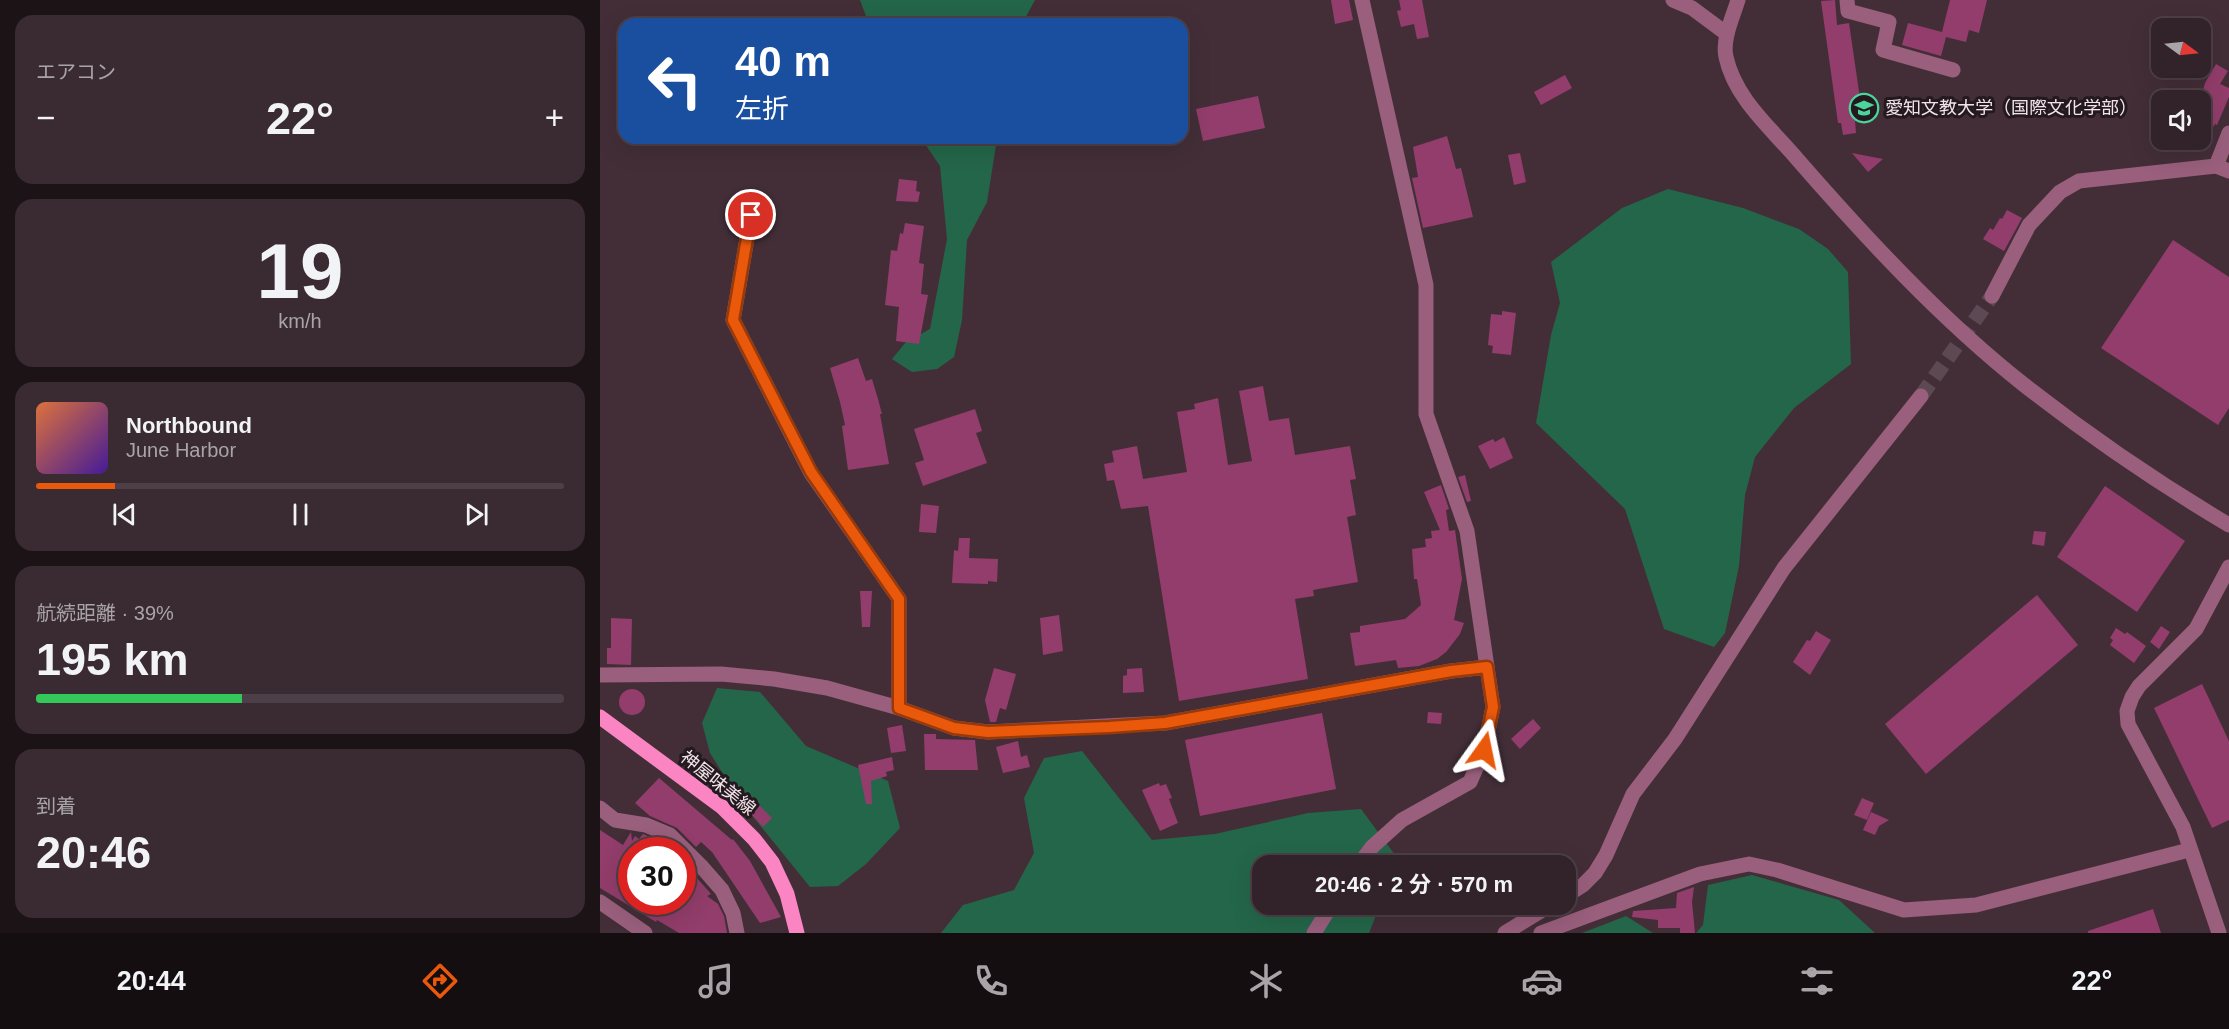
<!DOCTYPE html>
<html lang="ja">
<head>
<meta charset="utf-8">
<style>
  :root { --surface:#32222a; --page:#3a2a32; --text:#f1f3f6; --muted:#a8a4a8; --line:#4d3f47; --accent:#ea580c }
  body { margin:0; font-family:Helvetica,"Noto Sans JP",sans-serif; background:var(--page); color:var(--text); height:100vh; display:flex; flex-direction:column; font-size:22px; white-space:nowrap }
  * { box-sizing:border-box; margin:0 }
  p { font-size:20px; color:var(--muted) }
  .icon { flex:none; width:33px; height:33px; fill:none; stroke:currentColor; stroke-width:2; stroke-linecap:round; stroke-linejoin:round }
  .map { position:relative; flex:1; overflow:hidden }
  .panel { display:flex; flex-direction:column; gap:15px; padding:15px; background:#1c1317; width:600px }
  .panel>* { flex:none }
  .hud { position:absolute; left:18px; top:18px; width:570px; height:126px; border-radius:18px; box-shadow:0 6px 24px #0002,0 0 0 2px var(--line); background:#1a4fa0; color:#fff; overflow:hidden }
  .needle { width:39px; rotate:105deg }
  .tools { position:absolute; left:1551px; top:18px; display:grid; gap:12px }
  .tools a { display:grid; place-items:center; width:60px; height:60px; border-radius:12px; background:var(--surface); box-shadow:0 6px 24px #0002,0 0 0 2px var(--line); font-size:30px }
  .speed { position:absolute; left:18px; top:837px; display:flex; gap:12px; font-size:30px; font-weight:700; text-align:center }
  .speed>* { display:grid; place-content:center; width:78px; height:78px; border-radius:50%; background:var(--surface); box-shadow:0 6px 24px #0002,0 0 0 2px var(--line); line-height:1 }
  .speed .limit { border:9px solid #d22; background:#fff; color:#111 }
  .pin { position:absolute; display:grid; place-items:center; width:51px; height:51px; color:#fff; margin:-26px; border:3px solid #fff; border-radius:50%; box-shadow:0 2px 6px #0007 }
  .me { position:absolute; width:66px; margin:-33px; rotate:12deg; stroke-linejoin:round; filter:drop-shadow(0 0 4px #0008) }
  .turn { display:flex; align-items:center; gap:21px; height:126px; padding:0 18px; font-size:27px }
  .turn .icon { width:78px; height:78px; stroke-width:2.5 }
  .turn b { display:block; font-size:42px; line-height:51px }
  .big { font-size:45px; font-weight:700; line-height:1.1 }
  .panel .widget { flex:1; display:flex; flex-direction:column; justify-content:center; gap:9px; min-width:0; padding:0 21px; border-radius:18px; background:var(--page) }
  .panel .dial { align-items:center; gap:0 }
  .dial b { font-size:78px; line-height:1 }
  .song { display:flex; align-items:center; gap:18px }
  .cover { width:72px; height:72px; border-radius:9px; background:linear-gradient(135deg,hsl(20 70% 55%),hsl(260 70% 35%)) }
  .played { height:6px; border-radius:3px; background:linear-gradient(90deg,var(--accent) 15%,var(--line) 15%) }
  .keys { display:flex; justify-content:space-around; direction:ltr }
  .heat { display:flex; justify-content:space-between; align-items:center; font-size:33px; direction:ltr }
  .charge { height:9px; border-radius:4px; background:linear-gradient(90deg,#34c759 39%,var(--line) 0) }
  .trip { position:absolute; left:652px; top:855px; width:324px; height:60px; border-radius:18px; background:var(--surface); box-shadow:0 6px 24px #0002,0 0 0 2px var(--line); font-weight:700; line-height:60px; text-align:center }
  .tab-bar { display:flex; height:96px; justify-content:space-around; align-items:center; background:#140e11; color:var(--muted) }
  .tab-bar .icon { width:42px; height:42px }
  .tab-bar .selected { color:var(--accent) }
  .tab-bar b { font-size:27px; color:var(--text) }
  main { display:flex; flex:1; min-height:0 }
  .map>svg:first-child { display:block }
  .green { fill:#24664a }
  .building { fill:#923d6b }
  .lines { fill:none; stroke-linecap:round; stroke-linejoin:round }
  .minor-tunnel { stroke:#5d4953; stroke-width:15; stroke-dasharray:15 8; stroke-linecap:butt }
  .minor { stroke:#995f7c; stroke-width:15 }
  .major { stroke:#fb85c2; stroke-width:15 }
  .route-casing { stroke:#983908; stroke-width:15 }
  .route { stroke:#ea580c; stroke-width:10 }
  .labels { text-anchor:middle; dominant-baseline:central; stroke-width:6; stroke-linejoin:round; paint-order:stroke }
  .poi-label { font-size:18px; fill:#f2e3e9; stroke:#23191e; text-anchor:start }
  .street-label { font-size:18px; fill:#f2e3e9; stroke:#23191e }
</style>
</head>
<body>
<main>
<section class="panel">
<div class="widget"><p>エアコン</p>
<div class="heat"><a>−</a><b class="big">22°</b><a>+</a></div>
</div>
<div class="widget dial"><b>19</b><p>km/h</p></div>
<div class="widget">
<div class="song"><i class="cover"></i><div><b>Northbound</b><p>June Harbor</p></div></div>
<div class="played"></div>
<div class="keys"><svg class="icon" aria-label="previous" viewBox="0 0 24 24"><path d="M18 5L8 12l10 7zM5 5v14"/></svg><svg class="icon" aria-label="pause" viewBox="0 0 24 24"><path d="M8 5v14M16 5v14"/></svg><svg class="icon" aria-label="next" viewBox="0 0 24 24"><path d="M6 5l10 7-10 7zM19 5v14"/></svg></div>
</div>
<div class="widget"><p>航続距離 · 39%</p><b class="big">195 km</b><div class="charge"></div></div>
<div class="widget"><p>到着</p><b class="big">20:46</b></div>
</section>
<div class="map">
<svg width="1629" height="933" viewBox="0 0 1629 933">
  <rect width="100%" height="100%" fill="#432e38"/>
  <!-- green -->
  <g class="green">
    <path d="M260 0H435L422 24H269Z"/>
    <path d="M321 138 397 139 387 202 367 240 362 320 354 357 337 369 312 372 292 359 306 342 330 329 347 239 340 166Z"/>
    <path d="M1068 189 1143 208 1199 229 1228 249 1248 272 1251 364 1194 408 1155 457 1145 495 1139 566 1125 633 1114 647 1064 629 1025 509 936 423 951 335 960 303 951 262 1022 208Z"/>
    <path d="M117 688 160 692 206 746 288 781 300 828 266 864 238 886 210 887 138 798 110 753 102 723Z"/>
    <path d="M482 751 552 840 615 834 708 813 761 809 798 859 796 865 663 866V904L780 905 769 933H341L363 905 414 890 434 853 424 798 444 758Z"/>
    <path d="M1152 875 1239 900 1275 933H1096L1103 925 1108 885Z"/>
    <path d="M1026 916 1053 933H982Z"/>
  </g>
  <!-- building -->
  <g class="building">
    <path d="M731 0H749L753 20 735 24Z"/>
    <path d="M799 0H822L829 37 817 39 814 24 801 27 797 11 801 10Z"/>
    <path d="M1235 0 1237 25 1249 23 1263 119 1255 121 1256 133 1243 135 1241 123H1238L1221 1Z"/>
    <path d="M1350 0H1387L1379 33 1369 30 1366 42 1346 37 1341 56 1302 45 1308 23 1342 32Z"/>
    <path d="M1616 64 1628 71 1620 84 1629 88V97L1617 125 1615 124 1600 148V101L1605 83Z"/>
    <path d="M965 75 972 88 941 105 934 92Z"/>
    <path d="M658 96 665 128 603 141 596 109Z"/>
    <path d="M847 136 856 169 861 168 873 217 823 228 812 178 818 177 813 147Z"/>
    <path d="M920 153 926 182 914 185 908 155Z"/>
    <path d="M1252 153 1283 159 1268 172Z"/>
    <path d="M299 179 317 181 316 191 320 192 318 202 296 201Z"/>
    <path d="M1407 210 1422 218 1404 251 1383 239 1390 228 1393 230 1400 218 1402 219Z"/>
    <path d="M305 223 324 226 319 263 324 264 321 294 328 295 319 344 296 341 299 307 285 305 291 250 297 251 300 233 303 234Z"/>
    <path d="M1573 240 1629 277V408L1618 425 1501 348Z"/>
    <path d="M902 311 916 313 911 355 892 353 893 346 888 345 891 314 902 315Z"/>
    <path d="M258 358 266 381 272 379 278 399 282 414H280L289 464 248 470 242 426 245 425 240 402 230 368Z"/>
    <path d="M663 386 669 421 689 418 695 455 750 446 756 479 750 480 756 515 747 517 758 582 713 590 714 596 695 599 708 679 579 701 548 506 521 509 514 480 507 481 504 464 514 462 512 451 537 446 543 479 587 472 577 412 595 409 594 404 618 398 628 465 652 461 639 391Z"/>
    <path d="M375 409 382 431 376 433 387 463 323 486 315 463 324 460 314 429Z"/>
    <path d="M904 437 913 458 890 469 878 446 893 439 895 442Z"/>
    <path d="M865 475 871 501 867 502 858 477Z"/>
    <path d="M841 485 849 509 846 510 849 531 855 530 862 579 854 620 864 623 860 634 846 652 837 659 819 666 798 668 796 660 755 666 750 633 760 632V626L805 619 821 605 817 579H814L812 549 826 547 825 539 832 538 831 531 840 530 824 492Z"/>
    <path d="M1505 486 1585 541 1537 612 1457 557Z"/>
    <path d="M321 504 339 506 336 533 319 532Z"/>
    <path d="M1434 531 1446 532 1444 546 1432 544Z"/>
    <path d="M359 538H370L369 558 398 559 397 582 388 581V584L352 583 354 550 358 551Z"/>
    <path d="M260 591H272L270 627H262Z"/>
    <path d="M1437 595 1478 645 1326 774 1285 724Z"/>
    <path d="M459 615 463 651 443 655 440 618Z"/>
    <path d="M11 618 32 619 31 665 7 664V648H11Z"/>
    <path d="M1561 626 1570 632 1559 649 1550 642Z"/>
    <path d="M1516 628 1525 634 1527 632 1546 646 1534 663 1510 645 1513 640 1510 638Z"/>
    <path d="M1216 631 1231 640 1210 675 1193 662 1207 640 1210 641Z"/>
    <path d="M394 668 416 674 406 710 400 708 396 722H390L385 700Z"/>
    <path d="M542 668 544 692 523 693V676L527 675V669Z"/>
    <path d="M1602 684 1629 741V820L1612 828 1554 708Z"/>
    <circle cx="32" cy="702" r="13"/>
    <path d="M828 712 842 713 841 724 827 723Z"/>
    <path d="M722 713 736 789 600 816 585 740Z"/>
    <path d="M933 719 941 728 920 749 911 739Z"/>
    <path d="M302 725 306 751 291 753 287 728Z"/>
    <path d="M324 734H336V739L375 740 378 770H325Z"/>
    <path d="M418 741 421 757 427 755 430 767 403 773 396 747Z"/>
    <path d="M292 757 294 770 286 772 287 776 271 781 272 804H266L258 765Z"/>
    <path d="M59 778 132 840 133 839 150 861 181 917 160 923 112 852 101 842 96 847 77 828 50 816 35 803Z"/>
    <path d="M559 783 560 786 566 784 572 798 569 799 578 823 560 831 542 790Z"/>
    <path d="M1262 798 1274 803 1267 820 1254 815Z"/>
    <path d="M158 804 172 818 163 827 150 813Z"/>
    <path d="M1271 812 1289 820 1279 826 1275 835 1263 830Z"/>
    <path d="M0 830 23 845 31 832 32 841 35 836 39 839 43 834 64 843 72 850H32V902H70L82 909V861L111 894 107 896 118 904 124 916 127 933H79L57 920 56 922 0 888Z"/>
    <path d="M1094 887 1092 902 1095 933H1080V928H1058V920L1032 917 1033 911 1076 908 1077 893Z"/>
    <path d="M1553 909 1561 933H1488V931Z"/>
  </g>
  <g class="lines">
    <!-- minor-tunnel -->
    <path class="minor-tunnel" d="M1321 396 1392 296"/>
    <!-- minor -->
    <g class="minor">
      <path d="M1073 0 1092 8 1127 34"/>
      <path d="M1138 0C1133 17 1122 39 1126 57 1135 99 1172 129 1198 160 1266 238 1342 320 1423 384 1488 435 1558 483 1629 525"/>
      <path d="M1247 0 1248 11 1289 22 1283 50 1353 70"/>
      <path d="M1616 166 1629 133"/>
      <path d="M151 215 133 320 211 473 299 599V708"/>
      <path d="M1392 296 1429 225 1460 192 1479 181 1616 166 1629 171"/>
      <path d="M0 675 121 674 174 679 227 688 299 708 354 728 388 732 565 723 851 671 887 667 867 531 826 414V285L762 0"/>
      <path d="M0 808 15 820 46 825 70 835 101 866 122 890 133 913 137 933"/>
      <path d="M758 866 772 847 802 820 870 782 884 750 893 707 887 667"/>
      <path d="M966 896 983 885 995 873 1006 855 1033 794 1075 739 1184 568 1321 396"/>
      <path d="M0 902 45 933"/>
      <path d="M714 933 732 904"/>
      <path d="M905 933 952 904"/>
      <path d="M941 933 1100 874 1149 864 1177 870 1304 910 1376 905 1589 850"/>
      <path d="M1619 933 1583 827 1528 724 1527 711 1532 697 1539 686 1596 629 1629 567"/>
    </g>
    <!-- major -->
    <path class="major" d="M0 717 122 807 154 839 172 862 187 894 197 933"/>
  </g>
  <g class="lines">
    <!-- route casing -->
    <g class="route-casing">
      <path id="route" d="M151 215 133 320 211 472 299 599V708L354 728 388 732 509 727 565 723 851 671 887 667 893 707 884 750"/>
    </g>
    <!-- route -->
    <use href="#route" class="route"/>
  </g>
  <!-- icons -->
  <defs>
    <g id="university-ring" transform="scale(1.5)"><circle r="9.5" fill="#23191e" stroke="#4bd49b" stroke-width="1.5"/><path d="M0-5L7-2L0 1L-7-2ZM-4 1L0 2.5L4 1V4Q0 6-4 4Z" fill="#4bd49b"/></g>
  </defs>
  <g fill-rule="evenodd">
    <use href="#university-ring" x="1264" y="108"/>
  </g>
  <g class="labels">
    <!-- poi labels -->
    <g class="poi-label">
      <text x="1285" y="108">愛知文教大学（国際文化学部）</text>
    </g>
    <!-- street labels -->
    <g class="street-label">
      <text transform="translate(118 783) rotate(39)">神屋味美線</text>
    </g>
  </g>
</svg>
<div class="tools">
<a><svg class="needle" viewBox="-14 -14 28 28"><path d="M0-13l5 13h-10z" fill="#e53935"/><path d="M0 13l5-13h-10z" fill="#a8a4a8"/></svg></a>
<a><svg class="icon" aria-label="sound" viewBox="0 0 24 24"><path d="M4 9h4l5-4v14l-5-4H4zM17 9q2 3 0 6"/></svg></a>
</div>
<div class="speed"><div class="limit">30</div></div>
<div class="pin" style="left:151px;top:215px;background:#d93025"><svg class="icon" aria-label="arrive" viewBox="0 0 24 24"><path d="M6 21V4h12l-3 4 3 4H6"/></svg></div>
<svg class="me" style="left:884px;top:750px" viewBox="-20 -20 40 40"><path d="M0-17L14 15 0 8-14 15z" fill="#ea580c" stroke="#fff" stroke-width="4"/></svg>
<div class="trip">20:46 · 2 分 · 570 m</div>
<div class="hud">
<div class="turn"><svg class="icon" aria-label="left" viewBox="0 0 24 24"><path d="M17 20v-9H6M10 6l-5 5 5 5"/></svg><div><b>40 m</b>左折</div></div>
</div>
</div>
</main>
<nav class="tab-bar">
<b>20:44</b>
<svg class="icon selected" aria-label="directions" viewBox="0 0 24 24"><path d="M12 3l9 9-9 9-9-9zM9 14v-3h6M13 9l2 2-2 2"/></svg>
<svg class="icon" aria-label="music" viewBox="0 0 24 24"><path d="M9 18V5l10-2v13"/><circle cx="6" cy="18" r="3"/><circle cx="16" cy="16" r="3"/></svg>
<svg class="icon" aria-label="phone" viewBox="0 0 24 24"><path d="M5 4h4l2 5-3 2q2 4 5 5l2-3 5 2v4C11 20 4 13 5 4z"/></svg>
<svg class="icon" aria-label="climate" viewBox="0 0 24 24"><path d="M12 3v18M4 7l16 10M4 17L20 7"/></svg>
<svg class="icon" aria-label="car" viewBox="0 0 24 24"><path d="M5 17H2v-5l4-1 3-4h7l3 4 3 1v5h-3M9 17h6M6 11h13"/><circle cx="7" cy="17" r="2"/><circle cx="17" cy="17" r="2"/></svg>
<svg class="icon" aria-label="filters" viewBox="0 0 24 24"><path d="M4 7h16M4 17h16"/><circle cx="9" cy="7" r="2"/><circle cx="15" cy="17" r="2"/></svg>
<b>22°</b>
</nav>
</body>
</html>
